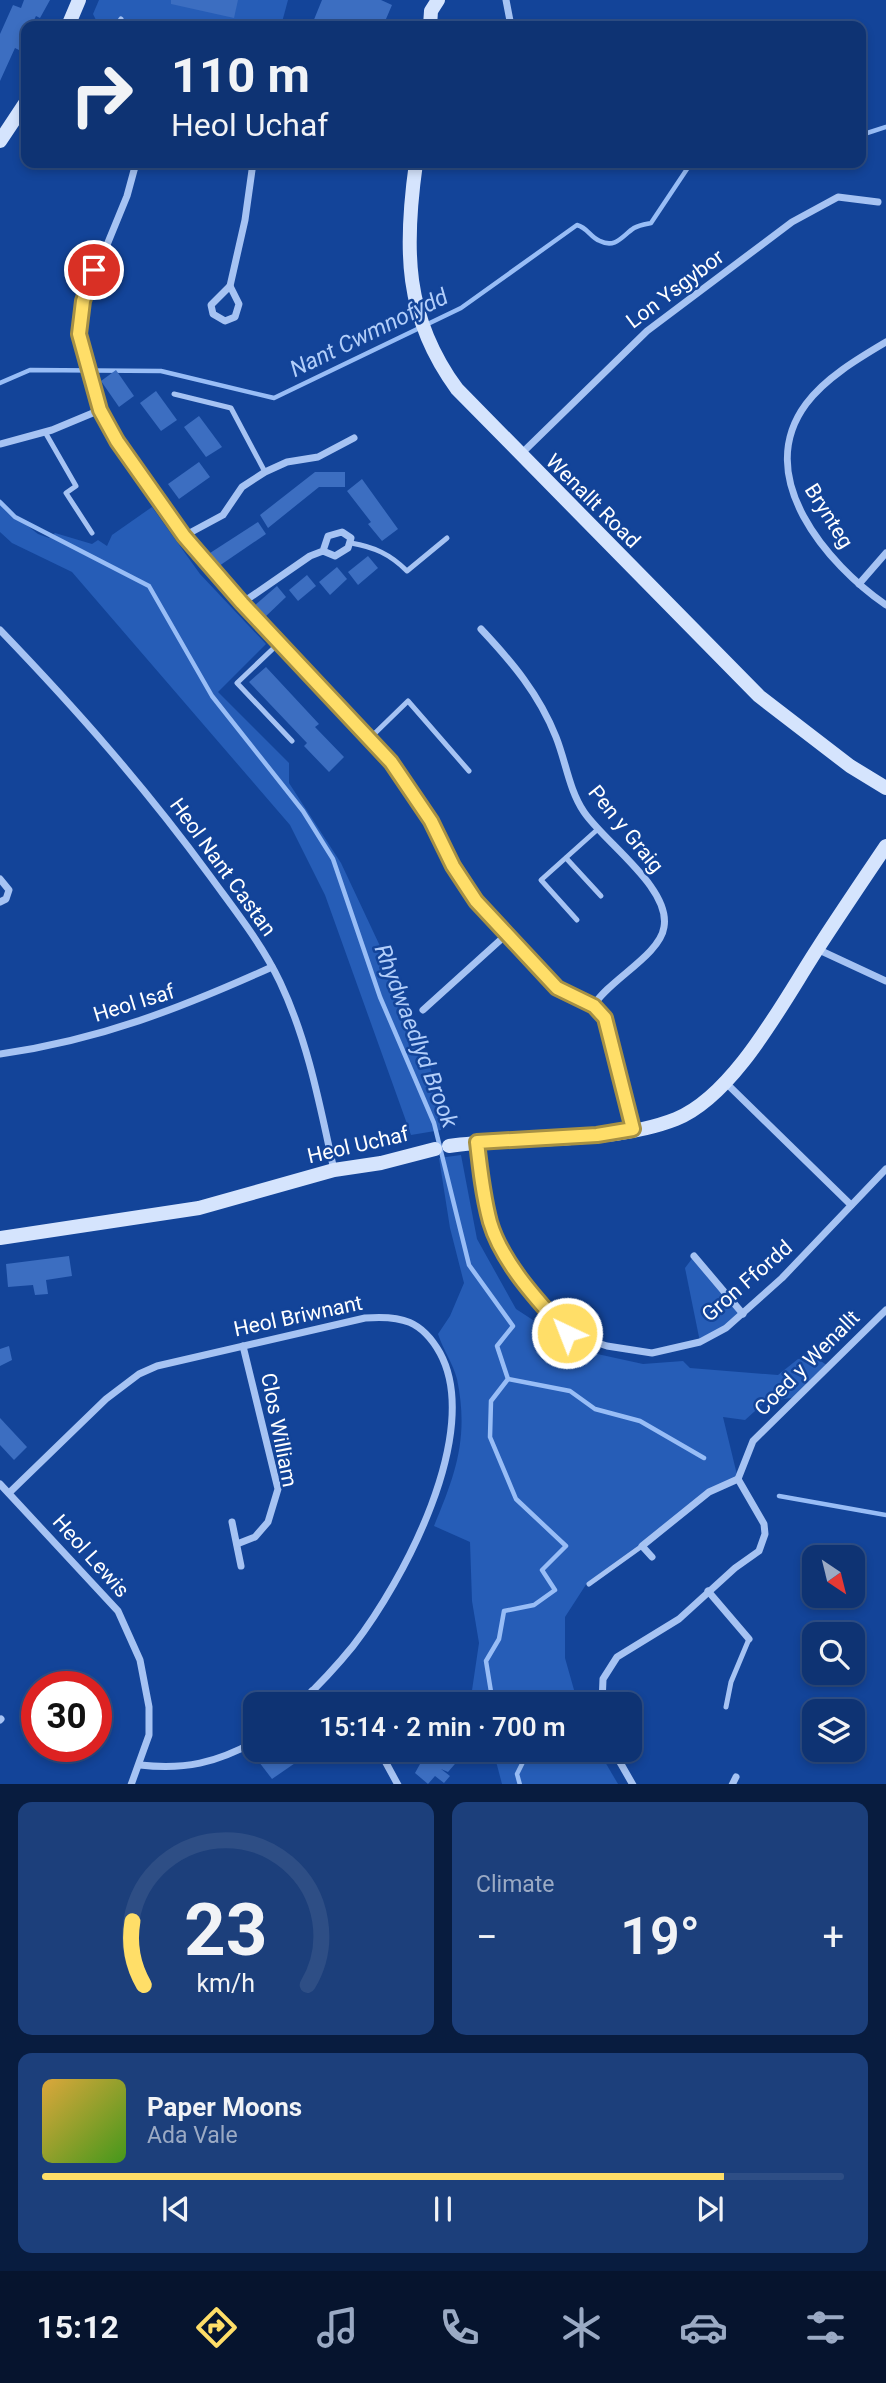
<!DOCTYPE html>
<html lang="en">
<head>
<meta charset="utf-8">
<style>
  :root { --surface:#0e3373; --page:#1c3f7b; --text:#f1f3f6; --muted:#9baac4; --line:#2e4e85; --accent:#ffde68 }
  body { margin:0; font-family:Roboto,sans-serif; background:var(--page); color:var(--text); height:100vh; display:flex; flex-direction:column; font-size:26px; white-space:nowrap }
  * { box-sizing:border-box; margin:0 }
  p { font-size:23px; color:var(--muted) }
  .icon { flex:none; width:38px; height:38px; fill:none; stroke:currentColor; stroke-width:2; stroke-linecap:round; stroke-linejoin:round }
  .map { position:relative; height:1784px; overflow:hidden }
  .sheet { display:flex; flex-direction:column; gap:18px; padding:18px; background:#081c3f; flex:1 }
  .sheet>* { flex:none }
  .guide { position:absolute; left:21px; top:21px; width:845px; height:147px; border-radius:14px; box-shadow:0 4px 10px #0003,0 0 0 2px var(--line); background:#0e3373; color:var(--text); overflow:hidden }
  .needle { width:46px; rotate:145deg }
  .controls { position:absolute; left:802px; top:1545px; display:grid; gap:14px }
  .controls a { display:grid; place-items:center; width:63px; height:63px; border-radius:14px; background:var(--surface); box-shadow:0 4px 10px #0003,0 0 0 2px var(--line); font-size:35px }
  .speed { position:absolute; left:21px; top:1671px; display:flex; gap:14px; font-size:35px; font-weight:700; text-align:center }
  .speed>* { display:grid; place-content:center; width:91px; height:91px; border-radius:50%; background:var(--surface); box-shadow:0 4px 10px #0003,0 0 0 2px var(--line); line-height:1 }
  .speed .limit { border:10px solid #d22; background:#fff; color:#111 }
  .pin { position:absolute; display:grid; place-items:center; width:60px; height:60px; color:#fff; margin:-30px; border:4px solid #fff; border-radius:50%; box-shadow:0 2px 7px #0007 }
  .me { position:absolute; width:77px; margin:-38px; rotate:317deg; stroke-linejoin:round; filter:drop-shadow(0 0 5px #0008) }
  .turn { display:flex; align-items:center; gap:24px; height:147px; padding:0 35px; font-size:32px }
  .turn .icon { width:91px; height:91px; stroke-width:2.5 }
  .turn b { display:block; font-size:49px; line-height:60px }
  .big { font-size:52px; font-weight:600; line-height:1.1 }
  .sheet .widget { flex:1; display:flex; flex-direction:column; justify-content:center; gap:10px; min-width:0; padding:0 24px; border-radius:14px; background:var(--page) }
  .sheet .dial { align-items:center; gap:0 }
  .dial svg { height:182px; overflow:visible; fill:none; stroke:var(--line); stroke-width:7; stroke-linecap:round; text-anchor:middle }
  .dial text { fill:var(--text); stroke:none }
  .song { display:flex; align-items:center; gap:21px }
  .cover { width:84px; height:84px; border-radius:10px; background:linear-gradient(135deg,hsl(40 70% 55%),hsl(100 70% 35%)) }
  .played { height:7px; border-radius:4px; background:linear-gradient(90deg,var(--accent) 85%,var(--line) 85%) }
  .keys { display:flex; justify-content:space-around; direction:ltr }
  .heat { display:flex; justify-content:space-between; align-items:center; font-size:38px; direction:ltr }
  .sheet .tiles { flex:1; display:grid; gap:18px; grid-template-columns:1fr 1fr }
  .widget:last-child { grid-column:span 2 }
  .trip { position:absolute; left:243px; top:1692px; width:399px; height:70px; border-radius:14px; background:var(--surface); box-shadow:0 4px 10px #0003,0 0 0 2px var(--line); font-weight:600; line-height:70px; text-align:center }
  .dock { display:flex; height:112px; justify-content:space-around; align-items:center; background:#06142e; color:var(--muted) }
  .dock .icon { width:49px; height:49px }
  .dock .current { color:var(--accent) }
  .dock b { font-size:32px; color:var(--text) }
  .map>svg:first-child { display:block }
  .green { fill:#265db7 }
  .lines { fill:none; stroke-linecap:round; stroke-linejoin:round }
  .stream { stroke:#98bdf6; stroke-width:4.5 }
  .building { fill:#3c6ec1 }
  .lane { stroke:#a6c3f3; stroke-width:5 }
  .street { stroke:#a6c3f3; stroke-width:7 }
  .secondary { stroke:#d5e4fd; stroke-width:14 }
  .route-casing { stroke:#a69044; stroke-width:18 }
  .route { stroke:#ffde68; stroke-width:12 }
  .labels { text-anchor:middle; dominant-baseline:central; stroke-width:5; stroke-linejoin:round; paint-order:stroke }
  .street-label { font-size:21px; fill:#fff; stroke:#134499 }
  .water-label { font-size:23px; font-style:italic; fill:#b2cefa; stroke:#134499 }
</style>
</head>
<body>
<div class="map">
<svg width="886" height="1785" viewBox="0 0 886 1785">
  <rect width="100%" height="100%" fill="#134499"/>
  <!-- green -->
  <g class="green">
    <path d="M99 0H288L281 26H99L93 14Z"/>
    <path d="M0 504 38 534 49 538 55 533 92 544 98 540 107 546 112 535 152 507 200 574 266 644 218 692 289 763V783L341 863 418 1027 434 1080 441 1130 411 1135 325 895 290 825 72 572 12 543 0 532Z"/>
    <path d="M461 1155 477 1239 516 1309 579 1350 643 1364 683 1361 690 1368 778 1375 798 1359 815 1357 828 1366 797 1397 765 1402 745 1420 723 1417 738 1479 721 1485 587 1583 565 1617V1658L578 1704H475L471 1697 479 1643 472 1601 470 1542 434 1526C456 1473 469 1437 457 1379 453 1363 443 1350 438 1334L450 1316 464 1283 450 1228 439 1158Z"/>
    <path d="M694 1256 743 1314 700 1342 685 1268Z"/>
    <path d="M493 1750H598L618 1784H502Z"/>
  </g>
  <g class="lines">
    <!-- stream -->
    <g class="stream">
      <path d="M861 135 886 127"/>
      <path d="M0 383 30 370 161 371 274 398 461 308 577 225C588 228 590 237 600 241 616 249 623 235 634 228 639 225 646 224 651 223L691 163"/>
      <path d="M0 502 15 517 149 586 212 696 303 811 333 859 380 997 434 1123 469 1265 513 1326 497 1346 508 1379 491 1401 490 1437 516 1499 566 1546 542 1570 555 1590 534 1605 504 1611 499 1639 486 1661 493 1704"/>
      <path d="M508 1379 570 1391 595 1409 640 1421 704 1458"/>
      <path d="M779 1496 886 1515"/>
      <path d="M520 1785 517 1774 529 1750"/>
    </g>
  </g>
  <!-- building -->
  <g class="building">
    <path d="M24 0H50L40 18 36 16 31 26H26V47L23 46 21 51 15 48 0 81V34L13 5 21 8Z"/>
    <path d="M171 0H238L234 18 171 4Z"/>
    <path d="M322 0H381L392 5 383 26H371L355 19 352 26H321L313 22Z"/>
    <path d="M116 370 134 396 119 407 101 381Z"/>
    <path d="M156 391 177 420 161 431 140 403Z"/>
    <path d="M199 416 222 447 206 457 184 427Z"/>
    <path d="M199 462 210 477 179 499 168 484Z"/>
    <path d="M315 472H345V487H319L268 528 260 515Z"/>
    <path d="M362 479 398 529 382 541 368 524 371 522 347 491Z"/>
    <path d="M258 522 266 534 219 566 210 553Z"/>
    <path d="M368 556 378 568 358 585 348 572Z"/>
    <path d="M337 567 347 579 330 595 319 582Z"/>
    <path d="M307 575 316 586 298 601 289 590Z"/>
    <path d="M277 586 286 597 264 618 254 606Z"/>
    <path d="M266 667 319 724 315 727 344 757 329 772 304 746 307 743 249 682Z"/>
    <path d="M69 1256 72 1276 46 1280 48 1294 35 1295 33 1285 8 1287 6 1264Z"/>
    <path d="M9 1346 12 1360 0 1366V1349Z"/>
    <path d="M0 1418 27 1447 14 1460 0 1445Z"/>
    <path d="M277 1750H314L272 1779 259 1762Z"/>
    <path d="M437 1750H467L448 1772 441 1769 450 1776 444 1783 435 1776 428 1784 415 1773 425 1755 430 1759Z"/>
  </g>
  <g class="lines">
    <!-- lane -->
    <g class="lane">
      <path d="M116 26 121 19"/>
      <path d="M174 394 231 408 265 472"/>
      <path d="M45 432 76 486 66 493 92 533"/>
      <path d="M351 543C374 547 390 554 407 571L447 538"/>
      <path d="M279 643 237 683 292 741"/>
      <path d="M370 738 408 701 469 771"/>
      <path d="M566 858 601 896"/>
      <path d="M577 920 541 880 598 829"/>
      <path d="M589 1584 642 1546"/>
      <path d="M726 1707 731 1682 749 1639"/>
      <path d="M382 1755 399 1750"/>
    </g>
    <!-- street -->
    <g class="street">
      <path d="M506 0 511 26"/>
      <path d="M136 163 127 196 84 301 79 334 100 410 117 441 184 536 242 603 378 747 403 778 476 901 557 988 594 1005 605 1018 633 1129"/>
      <path d="M604 163H609"/>
      <path d="M230 286 245 220 253 163"/>
      <path d="M230 286 239 304 235 317 225 321 213 314 211 305Z"/>
      <path d="M886 342C859 358 825 378 806 404 752 477 827 564 886 605"/>
      <path d="M0 444 52 430 100 410"/>
      <path d="M521 454 647 331 792 222 838 197 878 202"/>
      <path d="M184 536 223 515 242 487 265 472 287 462 318 457 354 438"/>
      <path d="M859 584 886 553"/>
      <path d="M242 603 310 556 323 551 335 556 348 548 351 538 342 532 328 536 323 551"/>
      <path d="M481 629C512 662 539 694 556 737 566 762 569 790 584 812 605 843 671 888 664 927 660 955 609 980 594 1005"/>
      <path d="M0 630C77 710 144 786 210 876 234 909 262 944 280 982 308 1041 320 1106 334 1170"/>
      <path d="M0 879 9 890 6 899 0 902"/>
      <path d="M817 949 886 981"/>
      <path d="M423 1010 507 934"/>
      <path d="M0 1054C100 1040 181 1008 272 967"/>
      <path d="M725 1082 851 1205"/>
      <path d="M477 1143 491 1225 505 1253 539 1303 567 1333 607 1346 652 1353 700 1342 726 1328 782 1278 886 1169"/>
      <path d="M694 1256 743 1314"/>
      <path d="M0 1484 118 1611 140 1660 149 1707V1735L131 1785"/>
      <path d="M9 1493 106 1399 139 1374 157 1366 365 1318C402 1315 422 1321 440 1353 483 1432 403 1582 353 1646 336 1667 318 1686 299 1704"/>
      <path d="M232 1522 241 1566"/>
      <path d="M237 1544 255 1537 268 1522 278 1489 243 1346"/>
      <path d="M652 1557 642 1546 709 1492 738 1479"/>
      <path d="M708 1591 749 1639"/>
      <path d="M312 1691 326 1704"/>
      <path d="M602 1704 603 1679 617 1657 679 1619 735 1568 759 1551 765 1534 764 1524 738 1479 753 1441 886 1310"/>
      <path d="M0 1720 1 1719"/>
      <path d="M379 1750 398 1785"/>
      <path d="M613 1750 633 1785"/>
      <path d="M140 1765C185 1770 216 1763 256 1741"/>
      <path d="M732 1785 736 1777"/>
    </g>
    <!-- secondary -->
    <g class="secondary">
      <path d="M68 26 79 0"/>
      <path d="M430 26 431 11 438 0"/>
      <path d="M0 141 26 102"/>
      <path d="M416 163C404 248 404 317 457 389L759 696 850 766 886 788"/>
      <path d="M449 1146C520 1136 610 1145 676 1119 735 1095 784 1000 818 948 840 914 863 880 886 846"/>
      <path d="M0 1238 199 1208 334 1170 381 1163 435 1149"/>
    </g>
  </g>
  <g class="lines">
    <!-- route casing -->
    <g class="route-casing">
      <path id="route" d="M94 270 83 301 79 334 100 410 117 441 184 536 242 603 391 762 431 821 453 866 476 901 557 988 594 1006 605 1018 633 1129 597 1135 477 1142C480 1169 483 1196 490 1222 502 1263 539 1302 567 1333"/>
    </g>
    <!-- route -->
    <use href="#route" class="route"/>
  </g>
  <g class="labels">
    <!-- street labels -->
    <g class="street-label">
      <text transform="translate(675 289) rotate(-37)">Lon Ysgybor</text>
      <text transform="translate(593 501) rotate(45)">Wenallt Road</text>
      <text transform="translate(829 516) rotate(58)">Brynteg</text>
      <text transform="translate(626 829) rotate(51)">Pen y Graig</text>
      <text transform="translate(223 867) rotate(54)">Heol Nant Castan</text>
      <text transform="translate(134 1003) rotate(-17)">Heol Isaf</text>
      <text transform="translate(358 1145) rotate(-13)">Heol Uchaf</text>
      <text transform="translate(747 1281) rotate(-41)">Gron Ffordd</text>
      <text transform="translate(298 1316) rotate(-12)">Heol Briwnant</text>
      <text transform="translate(807 1363) rotate(-45)">Coed y Wenallt</text>
      <text transform="translate(279 1430) rotate(79)">Clos William</text>
      <text transform="translate(91 1556) rotate(48)">Heol Lewis</text>
    </g>
    <!-- water labels -->
    <g class="water-label">
      <text transform="translate(369 333) rotate(-26)">Nant Cwmnofydd</text>
      <text transform="translate(416 1036) rotate(69)">Rhydwaedlyd Brook</text>
    </g>
  </g>
</svg>
<div class="controls">
<a><svg class="needle" viewBox="-14 -14 28 28"><path d="M0-13l5 13h-10z" fill="#e53935"/><path d="M0 13l5-13h-10z" fill="#9baac4"/></svg></a>
<a><svg class="icon" aria-label="search" viewBox="0 0 24 24"><circle cx="10" cy="10" r="6"/><path d="M15 15l6 6"/></svg></a>
<a><svg class="icon" aria-label="layers" viewBox="0 0 24 24"><path d="M12 4l9 5-9 5-9-5zM3 14l9 5 9-5"/></svg></a>
</div>
<div class="speed"><div class="limit">30</div></div>
<div class="pin" style="left:94px;top:270px;background:#d93025"><svg class="icon" aria-label="arrive" viewBox="0 0 24 24"><path d="M6 21V4h12l-3 4 3 4H6"/></svg></div>
<svg class="me" style="left:567px;top:1333px" viewBox="-20 -20 40 40"><circle r="17" fill="#ffde68" stroke="#fff" stroke-width="3"/><path d="M0-11L8 9 0 5-8 9z" fill="#fff"/></svg>
<div class="trip">15:14 · 2 min · 700 m</div>
<div class="guide">
<div class="turn"><svg class="icon" aria-label="right" viewBox="0 0 24 24"><path d="M7 20v-9h11M14 6l5 5-5 5"/></svg><div><b>110 m</b>Heol Uchaf</div></div>
</div>
</div>
<section class="sheet">
<div class="tiles">
<div class="widget dial"><svg viewBox="0 0 100 80">
<path d="M14 69A42 42 0 1 1 86 69"/>
<path d="M14 69A42 42 0 0 1 9 41" stroke="#ffde68"/>
<text x="50" y="56" font-size="32" font-weight="700">23</text>
<text x="50" y="72" font-size="11">km/h</text>
</svg></div>
<div class="widget"><p>Climate</p>
<div class="heat"><a>−</a><b class="big">19°</b><a>+</a></div>
</div>
<div class="widget">
<div class="song"><i class="cover"></i><div><b>Paper Moons</b><p>Ada Vale</p></div></div>
<div class="played"></div>
<div class="keys"><svg class="icon" aria-label="previous" viewBox="0 0 24 24"><path d="M18 5L8 12l10 7zM5 5v14"/></svg><svg class="icon" aria-label="pause" viewBox="0 0 24 24"><path d="M8 5v14M16 5v14"/></svg><svg class="icon" aria-label="next" viewBox="0 0 24 24"><path d="M6 5l10 7-10 7zM19 5v14"/></svg></div>
</div>
</div>
</section>
<nav class="dock">
<b>15:12</b>
<svg class="icon current" aria-label="directions" viewBox="0 0 24 24"><path d="M12 3l9 9-9 9-9-9zM9 14v-3h6M13 9l2 2-2 2"/></svg>
<svg class="icon" aria-label="music" viewBox="0 0 24 24"><path d="M9 18V5l10-2v13"/><circle cx="6" cy="18" r="3"/><circle cx="16" cy="16" r="3"/></svg>
<svg class="icon" aria-label="phone" viewBox="0 0 24 24"><path d="M5 4h4l2 5-3 2q2 4 5 5l2-3 5 2v4C11 20 4 13 5 4z"/></svg>
<svg class="icon" aria-label="climate" viewBox="0 0 24 24"><path d="M12 3v18M4 7l16 10M4 17L20 7"/></svg>
<svg class="icon" aria-label="car" viewBox="0 0 24 24"><path d="M5 17H2v-5l4-1 3-4h7l3 4 3 1v5h-3M9 17h6M6 11h13"/><circle cx="7" cy="17" r="2"/><circle cx="17" cy="17" r="2"/></svg>
<svg class="icon" aria-label="filters" viewBox="0 0 24 24"><path d="M4 7h16M4 17h16"/><circle cx="9" cy="7" r="2"/><circle cx="15" cy="17" r="2"/></svg>
</nav>
</body>
</html>
